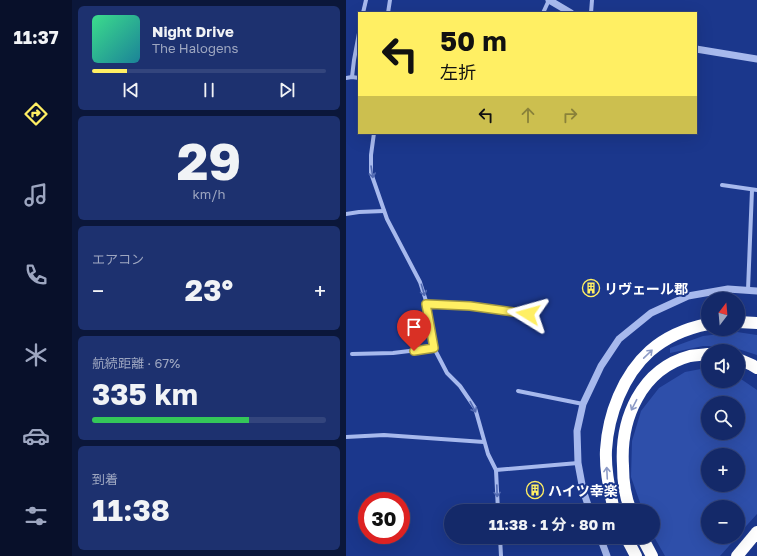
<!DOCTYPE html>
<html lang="ja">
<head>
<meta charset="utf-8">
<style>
  :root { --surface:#142969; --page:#1d316f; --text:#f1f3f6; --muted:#9da6c0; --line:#33457d; --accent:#ffef63 }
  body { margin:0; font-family:"Golos Text","Noto Sans JP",sans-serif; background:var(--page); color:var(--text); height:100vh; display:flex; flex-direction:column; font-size:15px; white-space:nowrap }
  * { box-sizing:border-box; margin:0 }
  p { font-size:13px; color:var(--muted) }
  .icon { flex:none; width:22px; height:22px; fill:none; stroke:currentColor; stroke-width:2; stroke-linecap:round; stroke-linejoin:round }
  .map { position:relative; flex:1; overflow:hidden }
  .details { display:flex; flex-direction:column; gap:6px; padding:6px; background:#0b173a; width:274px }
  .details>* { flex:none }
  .guide { position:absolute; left:12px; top:12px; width:339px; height:122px; border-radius:0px; box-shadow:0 4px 16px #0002,0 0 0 1px var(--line); background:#ffef63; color:#111; overflow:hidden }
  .needle { width:26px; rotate:16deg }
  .buttons { position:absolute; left:355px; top:292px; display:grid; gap:8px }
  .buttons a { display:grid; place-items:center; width:44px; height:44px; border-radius:50%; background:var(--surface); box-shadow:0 4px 16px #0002,0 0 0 1px var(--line); font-size:20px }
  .speed { position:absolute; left:12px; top:492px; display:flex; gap:8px; font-size:20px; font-weight:700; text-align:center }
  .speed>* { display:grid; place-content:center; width:52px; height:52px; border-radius:50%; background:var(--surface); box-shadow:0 4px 16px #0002,0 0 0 1px var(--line); line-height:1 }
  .speed .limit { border:6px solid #d22; background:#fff; color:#111 }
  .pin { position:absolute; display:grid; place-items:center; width:34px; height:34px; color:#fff; margin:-41px -17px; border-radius:50% 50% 50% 0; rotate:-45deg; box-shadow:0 0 4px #0007 }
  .pin .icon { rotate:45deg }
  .me { position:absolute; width:44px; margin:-22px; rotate:278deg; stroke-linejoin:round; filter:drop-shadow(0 0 3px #0008) }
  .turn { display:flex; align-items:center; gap:14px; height:84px; padding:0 16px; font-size:18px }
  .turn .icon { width:52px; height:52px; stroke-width:2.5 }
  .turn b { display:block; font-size:28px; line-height:34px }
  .lanes { display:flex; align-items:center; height:38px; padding:0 16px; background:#0003; justify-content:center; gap:20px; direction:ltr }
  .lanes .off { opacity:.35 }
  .big { font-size:30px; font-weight:700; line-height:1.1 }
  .details .tile { flex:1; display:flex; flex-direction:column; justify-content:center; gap:6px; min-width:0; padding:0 14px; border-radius:6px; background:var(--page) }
  .details .dial { align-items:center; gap:0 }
  .dial b { font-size:52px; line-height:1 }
  .song { display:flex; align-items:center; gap:12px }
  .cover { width:48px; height:48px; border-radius:6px; background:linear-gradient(135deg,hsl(150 70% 55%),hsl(190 70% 35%)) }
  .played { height:4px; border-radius:2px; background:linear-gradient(90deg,var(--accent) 15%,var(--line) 15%) }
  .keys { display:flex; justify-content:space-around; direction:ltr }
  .heat { display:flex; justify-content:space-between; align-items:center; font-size:22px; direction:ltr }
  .charge { height:6px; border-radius:3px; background:linear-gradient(90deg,#34c759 67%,var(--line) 0) }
  .trip { position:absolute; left:98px; top:504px; width:216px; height:40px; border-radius:20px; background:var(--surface); box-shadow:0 4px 16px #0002,0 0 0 1px var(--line); font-weight:700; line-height:40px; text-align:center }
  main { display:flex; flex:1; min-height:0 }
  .menu { display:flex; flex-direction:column; width:72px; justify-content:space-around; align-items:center; background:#08102a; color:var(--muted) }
  .menu .icon { width:28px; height:28px }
  .menu .selected { color:var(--accent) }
  .menu b { font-size:18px; color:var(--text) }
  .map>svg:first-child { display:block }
  .green { fill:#2e4faa; fill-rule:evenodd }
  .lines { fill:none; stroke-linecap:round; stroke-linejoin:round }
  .minor { stroke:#a7b9ed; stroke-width:4 }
  .tertiary { stroke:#a7b9ed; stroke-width:7 }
  .motorway { stroke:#fff; stroke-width:12 }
  .oneway { stroke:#536bb3 }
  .oneway2 { stroke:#8d9bc6 }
  .route-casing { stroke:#a69b40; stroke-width:10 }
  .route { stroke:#ffef63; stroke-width:7 }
  .labels { text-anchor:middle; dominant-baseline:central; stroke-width:4; stroke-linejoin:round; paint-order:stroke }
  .poi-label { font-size:14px; font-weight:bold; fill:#fff; stroke:#1b378c; text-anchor:start }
</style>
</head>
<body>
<main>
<nav class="menu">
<b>11:37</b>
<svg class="icon selected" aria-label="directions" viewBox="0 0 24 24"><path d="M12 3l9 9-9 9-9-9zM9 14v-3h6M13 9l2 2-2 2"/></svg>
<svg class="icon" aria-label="music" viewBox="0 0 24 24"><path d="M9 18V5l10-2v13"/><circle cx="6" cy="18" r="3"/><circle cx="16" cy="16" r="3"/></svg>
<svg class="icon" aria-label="phone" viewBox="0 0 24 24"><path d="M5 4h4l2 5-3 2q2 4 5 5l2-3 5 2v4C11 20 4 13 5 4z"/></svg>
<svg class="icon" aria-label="climate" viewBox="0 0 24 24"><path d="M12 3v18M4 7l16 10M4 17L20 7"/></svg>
<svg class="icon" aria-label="car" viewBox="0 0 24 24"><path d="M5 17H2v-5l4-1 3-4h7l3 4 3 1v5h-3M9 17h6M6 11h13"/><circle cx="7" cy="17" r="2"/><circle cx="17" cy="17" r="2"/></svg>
<svg class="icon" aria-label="filters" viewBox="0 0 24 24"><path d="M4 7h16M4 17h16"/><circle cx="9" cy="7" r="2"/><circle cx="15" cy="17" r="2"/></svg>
</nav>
<section class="details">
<div class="tile">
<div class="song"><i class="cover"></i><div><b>Night Drive</b><p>The Halogens</p></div></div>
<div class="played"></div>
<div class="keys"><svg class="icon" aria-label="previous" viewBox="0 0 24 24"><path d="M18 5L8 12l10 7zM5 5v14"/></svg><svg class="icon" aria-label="pause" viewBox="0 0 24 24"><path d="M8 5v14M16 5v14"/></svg><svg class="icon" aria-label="next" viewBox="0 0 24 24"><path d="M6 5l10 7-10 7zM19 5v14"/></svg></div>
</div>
<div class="tile dial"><b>29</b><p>km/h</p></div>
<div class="tile"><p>エアコン</p>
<div class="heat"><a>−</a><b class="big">23°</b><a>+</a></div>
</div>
<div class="tile"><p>航続距離 · 67%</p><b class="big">335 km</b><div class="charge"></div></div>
<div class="tile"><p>到着</p><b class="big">11:38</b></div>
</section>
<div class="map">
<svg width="411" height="556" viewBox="0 0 411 556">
  <rect width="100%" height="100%" fill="#1b378c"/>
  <!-- green -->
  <g class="green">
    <path d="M391 332 411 335V355L383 346H357L324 353V348L357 336Z"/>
    <path d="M360 368H362V381H392V377L411 390V514L392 535V507H362V537H391L374 556H319L307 535V511H297L285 477 286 441 295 411 313 388 339 372ZM362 403H392V433H362ZM362 455H392V485H362Z"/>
  </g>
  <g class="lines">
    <!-- minor -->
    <g class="minor">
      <path d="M17 13 20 0"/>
      <path d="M42 13 44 0"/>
      <path d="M197 13 203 0"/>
      <path d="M245 13 246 0"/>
      <path d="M6 77 8 60 13 33"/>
      <path d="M0 78 6 77 13 78"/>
      <path d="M28 133 25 155V173L41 219 74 282 81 304 88 348 101 373 114 386 129 408 142 454 150 470 152 511"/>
      <path d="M376 185 411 190"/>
      <path d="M0 214 13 212 38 211"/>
      <path d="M402 290 406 190"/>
      <path d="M81 304 124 306 182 314"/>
      <path d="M6 354 47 353 88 348"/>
      <path d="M172 391 237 404"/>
      <path d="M0 437 38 435 138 442"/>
      <path d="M150 470 232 463"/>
      <path d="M154 537 155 556"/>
    </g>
    <!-- tertiary -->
    <g class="tertiary">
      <path d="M203 0 225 13"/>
      <path d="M350 49 411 59"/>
      <path d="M244 511 237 490 232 463 231 431 237 404 255 366 273 339 305 313 342 296 382 289 411 291"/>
      <path d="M254 537 261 556"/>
    </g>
    <!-- motorway -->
    <g class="motorway">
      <path d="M392 322 411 323"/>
      <path d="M392 359 406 365 411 368"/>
      <path d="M268 511C264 491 259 471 260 450 262 415 277 375 304 351 320 337 342 328 362 324"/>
      <path d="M285 511C279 497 277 481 277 466 274 419 295 369 344 356 350 355 356 355 362 354"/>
      <path d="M280 537 290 556"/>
      <path d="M296 537 306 556"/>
      <path d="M391 556 411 532"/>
    </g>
  </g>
  <!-- one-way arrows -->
  <defs><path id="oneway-shaft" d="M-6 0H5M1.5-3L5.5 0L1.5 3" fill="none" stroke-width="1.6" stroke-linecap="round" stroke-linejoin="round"/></defs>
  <g class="oneway">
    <use href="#oneway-shaft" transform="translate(26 172) rotate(81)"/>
    <use href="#oneway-shaft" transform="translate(77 290) rotate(74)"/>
    <use href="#oneway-shaft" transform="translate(127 407) rotate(62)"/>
    <use href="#oneway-shaft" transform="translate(151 491) rotate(88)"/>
  </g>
  <g class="oneway2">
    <use href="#oneway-shaft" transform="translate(302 354) rotate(-44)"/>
    <use href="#oneway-shaft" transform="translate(288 405) rotate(117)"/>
    <use href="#oneway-shaft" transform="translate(261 473) rotate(-93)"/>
  </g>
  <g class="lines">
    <!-- route casing -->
    <g class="route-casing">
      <path id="route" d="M68 351 88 348 80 304 124 306 182 314"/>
    </g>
    <!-- route -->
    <use href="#route" class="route"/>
  </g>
  <!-- icons -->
  <defs>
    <g id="building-ring" transform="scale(0.9)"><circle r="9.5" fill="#1b378c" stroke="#ffef63" stroke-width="1.5"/><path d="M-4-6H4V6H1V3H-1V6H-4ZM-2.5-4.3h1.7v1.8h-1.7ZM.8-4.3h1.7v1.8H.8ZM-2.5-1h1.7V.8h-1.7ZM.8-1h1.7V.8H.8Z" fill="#ffef63"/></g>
  </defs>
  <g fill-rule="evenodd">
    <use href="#building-ring" x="245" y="288"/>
    <use href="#building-ring" x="189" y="490"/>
  </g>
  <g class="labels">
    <!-- poi labels -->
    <g class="poi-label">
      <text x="258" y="288">リヴェール郡</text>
      <text x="202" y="490">ハイツ幸楽</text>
    </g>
  </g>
</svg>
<div class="buttons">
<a><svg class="needle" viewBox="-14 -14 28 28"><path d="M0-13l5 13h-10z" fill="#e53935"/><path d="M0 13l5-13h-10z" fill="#9da6c0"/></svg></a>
<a><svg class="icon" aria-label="sound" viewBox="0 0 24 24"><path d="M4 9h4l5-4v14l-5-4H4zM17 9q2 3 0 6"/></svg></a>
<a><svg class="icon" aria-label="search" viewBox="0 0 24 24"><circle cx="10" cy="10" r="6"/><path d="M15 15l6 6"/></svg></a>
<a>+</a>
<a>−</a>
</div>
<div class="speed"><div class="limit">30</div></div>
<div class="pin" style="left:68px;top:351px;background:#d93025"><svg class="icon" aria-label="arrive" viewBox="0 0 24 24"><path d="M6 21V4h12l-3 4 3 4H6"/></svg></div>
<svg class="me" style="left:182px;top:314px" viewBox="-20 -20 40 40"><path d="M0-17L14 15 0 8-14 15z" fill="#ffef63" stroke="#fff" stroke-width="4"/></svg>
<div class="trip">11:38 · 1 分 · 80 m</div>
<div class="guide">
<div class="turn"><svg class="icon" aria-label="left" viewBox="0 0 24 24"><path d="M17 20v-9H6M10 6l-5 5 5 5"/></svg><div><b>50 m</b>左折</div></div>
<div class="lanes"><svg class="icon" aria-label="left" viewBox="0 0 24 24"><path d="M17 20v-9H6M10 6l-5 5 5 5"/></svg><svg class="icon off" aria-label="ahead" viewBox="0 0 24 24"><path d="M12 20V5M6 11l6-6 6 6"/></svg><svg class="icon off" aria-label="right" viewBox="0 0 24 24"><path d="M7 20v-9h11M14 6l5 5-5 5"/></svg></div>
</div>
</div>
</main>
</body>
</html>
